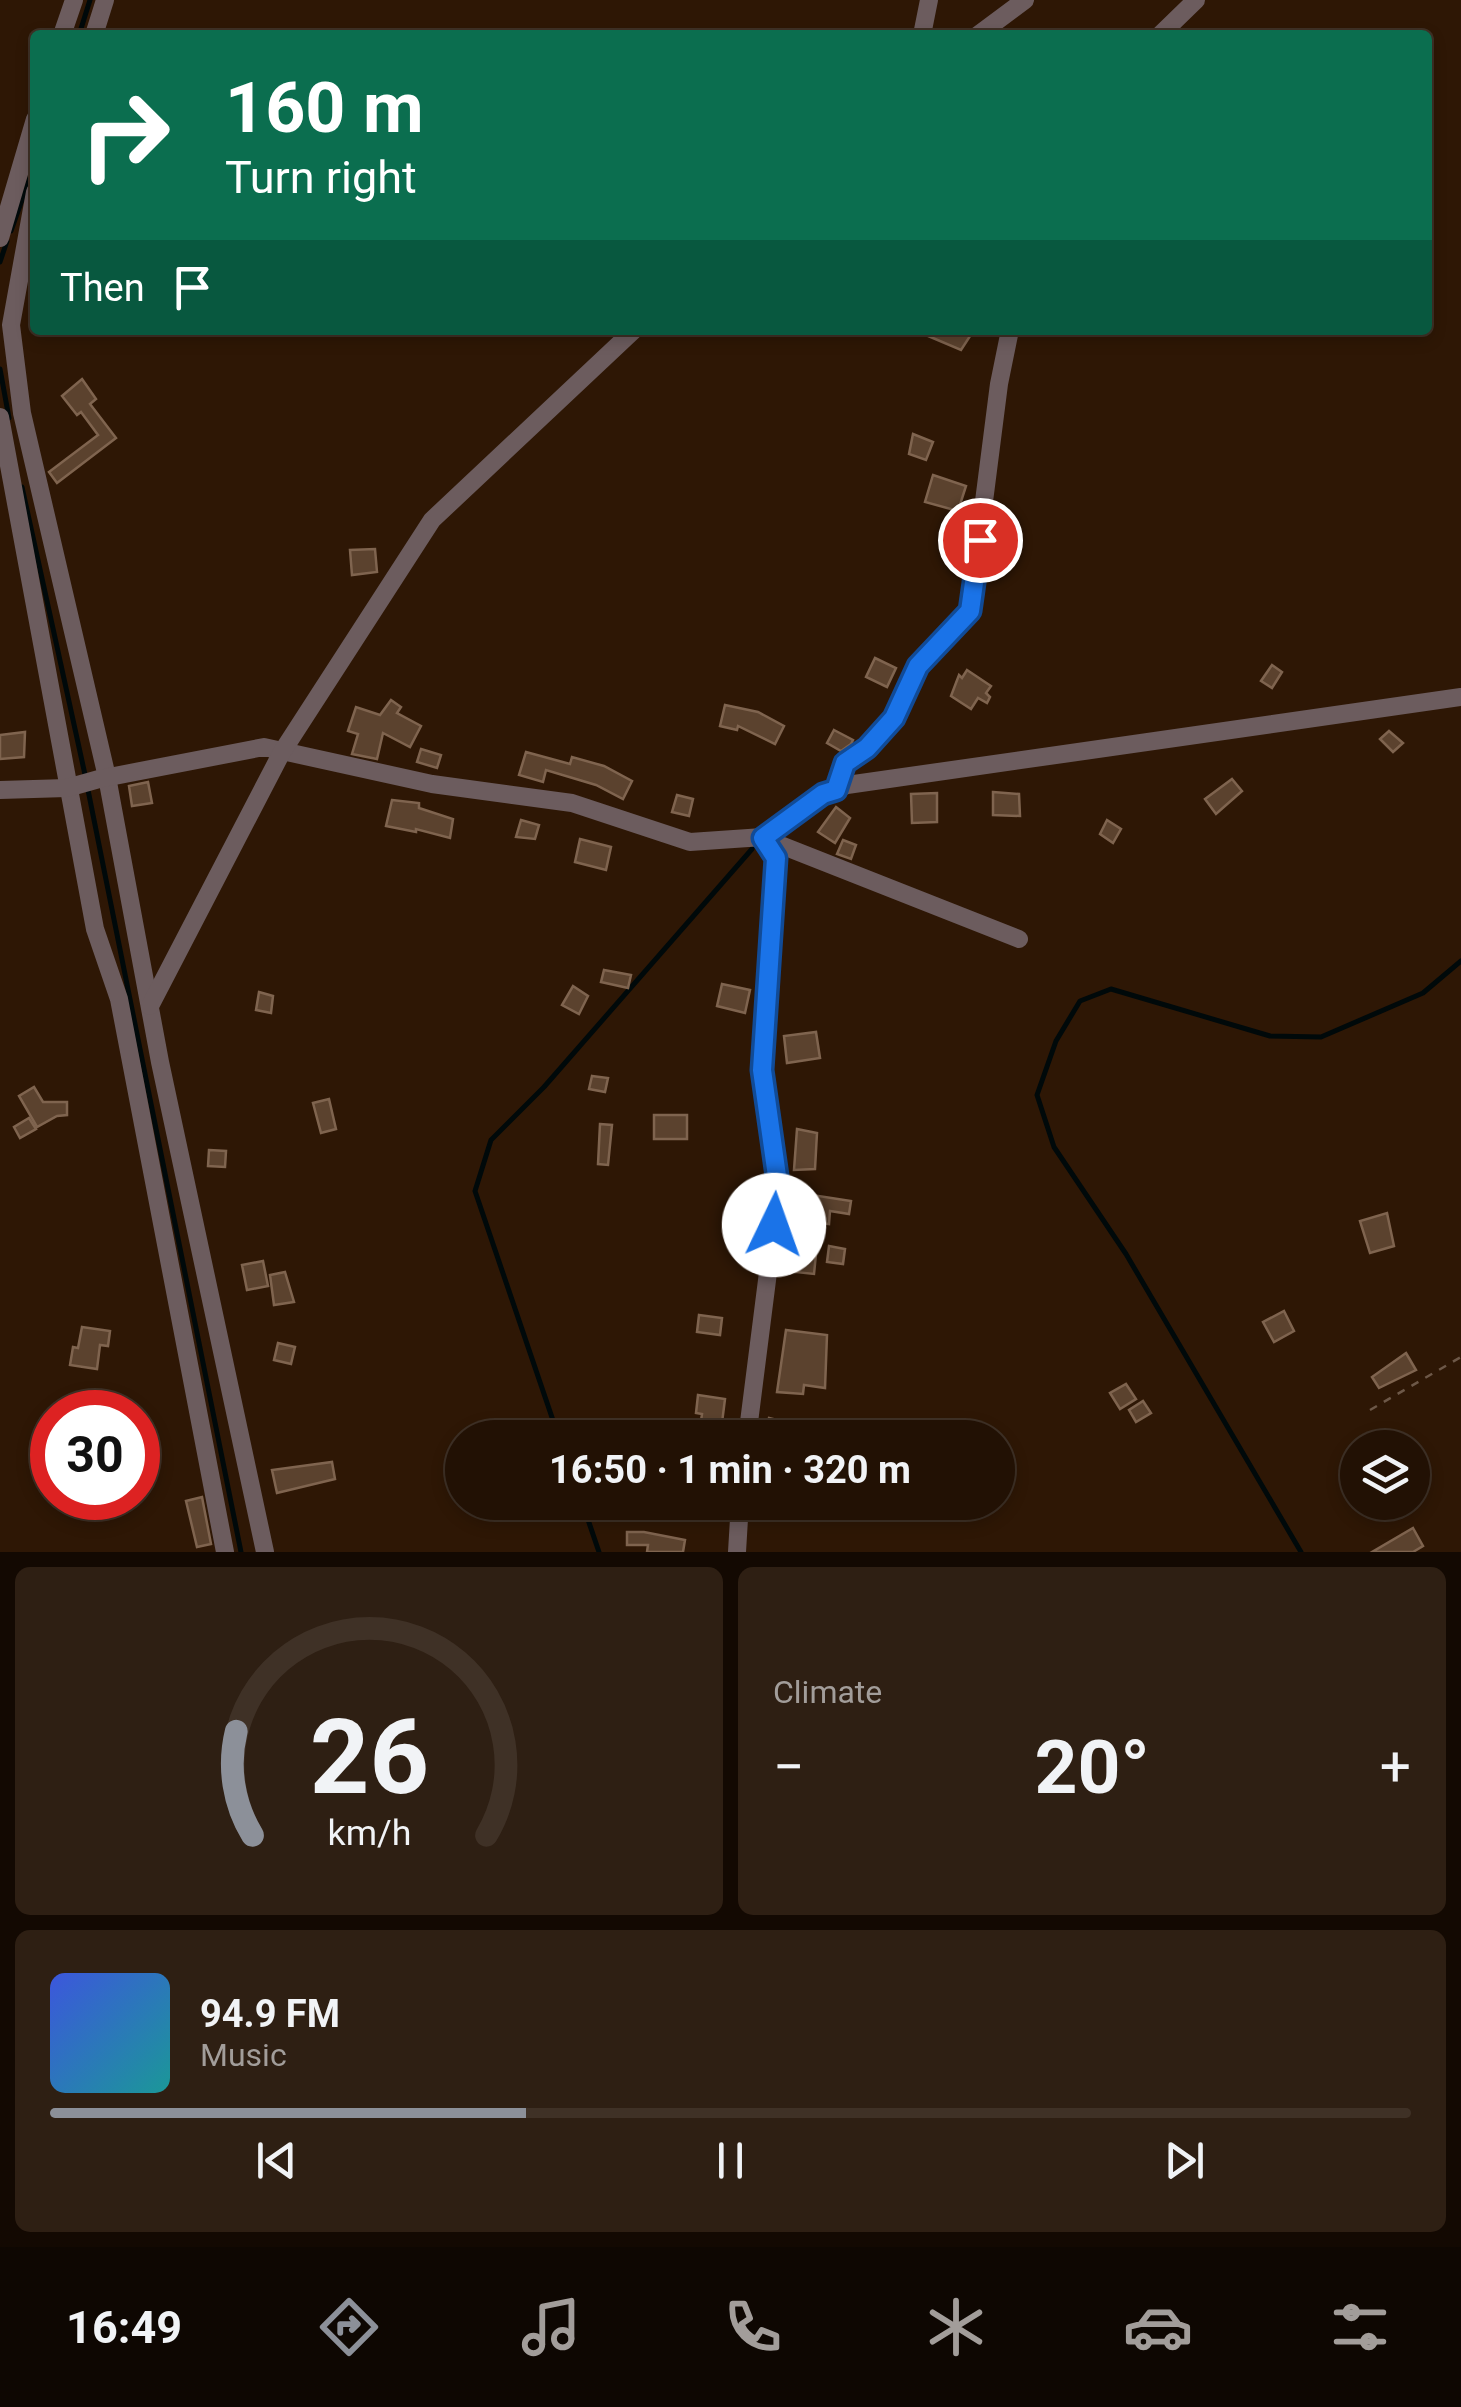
<!DOCTYPE html>
<html lang="en">
<head>
<meta charset="utf-8">
<style>
  :root { --surface:#221104; --page:#2e1f13; --text:#f1f3f6; --muted:#a29d9a; --line:#3f3126; --accent:#8c9099 }
  body { margin:0; font-family:Roboto,sans-serif; background:var(--page); color:var(--text); height:100vh; display:flex; flex-direction:column; font-size:38px; white-space:nowrap }
  * { box-sizing:border-box; margin:0 }
  p { font-size:32px; color:var(--muted) }
  .icon { flex:none; width:55px; height:55px; fill:none; stroke:currentColor; stroke-width:2; stroke-linecap:round; stroke-linejoin:round }
  .map { position:relative; height:1552px; overflow:hidden }
  .panel { display:flex; flex-direction:column; gap:15px; padding:15px; background:#130902; flex:1 }
  .panel>* { flex:none }
  .guide { position:absolute; left:30px; top:30px; width:1402px; height:305px; border-radius:10px; box-shadow:0 5px 15px #0003,0 0 0 2px var(--line); background:#0b6e4f; color:#fff; overflow:hidden }
  .buttons { position:absolute; left:1340px; top:1430px; display:grid; gap:20px }
  .buttons a { display:grid; place-items:center; width:90px; height:90px; border-radius:50%; background:var(--surface); box-shadow:0 5px 15px #0003,0 0 0 2px var(--line); font-size:50px }
  .speed { position:absolute; left:30px; top:1390px; display:flex; gap:20px; font-size:50px; font-weight:700; text-align:center }
  .speed>* { display:grid; place-content:center; width:130px; height:130px; border-radius:50%; background:var(--surface); box-shadow:0 5px 15px #0003,0 0 0 2px var(--line); line-height:1 }
  .speed .limit { border:15px solid #d22; background:#fff; color:#111 }
  .pin { position:absolute; display:grid; place-items:center; width:85px; height:85px; color:#fff; margin:-42px; border:5px solid #fff; border-radius:50%; box-shadow:0 2px 10px #0007 }
  .me { position:absolute; width:110px; margin:-55px; rotate:3deg; stroke-linejoin:round; filter:drop-shadow(0 0 8px #0008) }
  .turn { display:flex; align-items:center; gap:35px; height:210px; padding:0 30px; font-size:45px }
  .turn .icon { width:130px; height:130px; stroke-width:2.5 }
  .turn b { display:block; font-size:70px; line-height:85px }
  .then { display:flex; align-items:center; height:95px; padding:0 30px; background:#0003; gap:20px; font-size:38px }
  .big { font-size:75px; font-weight:700; line-height:1.1 }
  .panel .tile { flex:1; display:flex; flex-direction:column; justify-content:center; gap:15px; min-width:0; padding:0 35px; border-radius:15px; background:var(--page) }
  .panel .dial { align-items:center; gap:0 }
  .dial svg { height:260px; overflow:visible; fill:none; stroke:var(--line); stroke-width:7; stroke-linecap:round; text-anchor:middle }
  .dial text { fill:var(--text); stroke:none }
  .song { display:flex; align-items:center; gap:30px }
  .cover { width:120px; height:120px; border-radius:15px; background:linear-gradient(135deg,hsl(230 70% 55%),hsl(180 70% 35%)) }
  .played { height:10px; border-radius:5px; background:linear-gradient(90deg,var(--accent) 35%,var(--line) 35%) }
  .keys { display:flex; justify-content:space-around; direction:ltr }
  .heat { display:flex; justify-content:space-between; align-items:center; font-size:55px; direction:ltr }
  .panel .tiles { flex:1; display:grid; gap:15px; grid-template-columns:1fr 1fr }
  .tile:last-child { grid-column:span 2 }
  .trip { position:absolute; left:445px; top:1420px; width:570px; height:100px; border-radius:50px; background:var(--surface); box-shadow:0 5px 15px #0003,0 0 0 2px var(--line); font-weight:700; line-height:100px; text-align:center }
  .tabs { display:flex; height:160px; justify-content:space-around; align-items:center; background:#0e0702; color:var(--muted) }
  .tabs .icon { width:70px; height:70px }
  .tabs .selected { color:var(--accent) }
  .tabs b { font-size:45px; color:var(--text) }
  .map>svg:first-child { display:block }
  .lines { fill:none; stroke-linecap:round; stroke-linejoin:round }
  .stream { stroke:#00090a; stroke-width:5 }
  .building { fill:#5b422e; stroke:#7f644f; stroke-width:2.5 }
  .path { stroke:#6d5848; stroke-width:2.5; stroke-dasharray:8 8; stroke-linecap:butt }
  .minor { stroke:#6c5c5e; stroke-width:18 }
  .route-casing { stroke:#114b97; stroke-width:25 }
  .route { stroke:#1a73e8; stroke-width:18 }
</style>
</head>
<body>
<div class="map">
<svg width="1461" height="1552" viewBox="0 0 1461 1552">
  <rect width="100%" height="100%" fill="#2e1705"/>
  <g class="lines">
    <!-- stream -->
    <g class="stream">
      <path d="M79 35 90 0"/>
      <path d="M11 231 35 163"/>
      <path d="M0 262 7 241"/>
      <path d="M0 369 9 418"/>
      <path d="M22 487 84 770 241 1552"/>
      <path d="M559 1438 475 1191 491 1140 544 1087 752 849"/>
      <path d="M582 1502 599 1552"/>
      <path d="M1301 1552 1126 1254 1054 1147 1037 1095 1056 1041 1080 1001 1111 989 1270 1036 1321 1037 1423 993 1461 961"/>
    </g>
  </g>
  <!-- building -->
  <g class="building">
    <path d="M914 330H974L961 350Z"/>
    <path d="M82 379 96 399 90 404 116 438 57 483 49 472 98 435 81 412 77 415 62 396Z"/>
    <path d="M913 434 933 442 926 460 909 454Z"/>
    <path d="M933 475 966 486 958 511 925 502Z"/>
    <path d="M375 549 377 572 352 575 350 550Z"/>
    <path d="M875 658 896 668 887 687 866 677Z"/>
    <path d="M1272 665 1282 672 1272 688 1261 681Z"/>
    <path d="M967 670 991 686 986 693 990 697 987 703 978 698 971 709 951 696 959 675 962 678Z"/>
    <path d="M391 700 401 707 397 713 421 726 410 747 383 733 377 759 352 754 358 734 348 731 356 707 380 715Z"/>
    <path d="M725 705 758 712 784 726 775 744 738 726 737 730 720 726Z"/>
    <path d="M834 730 853 740 851 744 841 751 827 743Z"/>
    <path d="M1389 731 1403 743 1393 752 1380 739Z"/>
    <path d="M25 732 24 757 0 759V735Z"/>
    <path d="M421 749 441 755 437 768 417 762Z"/>
    <path d="M526 752 570 764 572 757 604 766 632 781 623 799 596 785 546 770 543 782 519 775Z"/>
    <path d="M1232 779 1242 791 1216 814 1205 799Z"/>
    <path d="M148 782 152 803 132 806 129 786Z"/>
    <path d="M993 792 1019 794 1020 816 993 815Z"/>
    <path d="M937 793V822L912 823 911 794Z"/>
    <path d="M677 795 693 799 689 816 672 812Z"/>
    <path d="M392 800 419 803V808L453 819 450 838 416 829V832L386 826Z"/>
    <path d="M836 807 850 818 835 843 818 832Z"/>
    <path d="M521 820 539 825 535 839 516 837Z"/>
    <path d="M1107 820 1121 829 1113 843 1100 834Z"/>
    <path d="M580 839 611 847 606 870 575 862Z"/>
    <path d="M843 840 856 845 851 859 837 854Z"/>
    <path d="M604 970 631 975 628 988 601 982Z"/>
    <path d="M722 984 750 990 745 1013 717 1006Z"/>
    <path d="M573 986 588 996 579 1014 562 1005Z"/>
    <path d="M259 992 273 996 271 1013 256 1010Z"/>
    <path d="M816 1032 820 1058 787 1063 784 1036Z"/>
    <path d="M592 1076 608 1078 605 1092 589 1089Z"/>
    <path d="M34 1087 43 1102H67V1115L57 1116 37 1127 19 1096Z"/>
    <path d="M329 1099 336 1129 321 1133 313 1103Z"/>
    <rect x="654" y="1115" width="33" height="24"/>
    <path d="M29 1118 36 1129 20 1138 14 1127Z"/>
    <path d="M600 1124 612 1125 608 1165 598 1164Z"/>
    <path d="M797 1129 817 1133 815 1169 794 1170Z"/>
    <path d="M209 1150 226 1151 225 1167 208 1166Z"/>
    <path d="M799 1193 851 1201 849 1214 830 1211 829 1224 795 1220Z"/>
    <path d="M1387 1213 1394 1246 1370 1253 1360 1221Z"/>
    <path d="M829 1246 845 1249 843 1264 827 1262Z"/>
    <path d="M797 1252 816 1254 814 1274 795 1272Z"/>
    <path d="M263 1261 268 1286 247 1290 242 1265Z"/>
    <path d="M285 1272 294 1302 274 1305 270 1275Z"/>
    <path d="M1284 1311 1294 1331 1274 1342 1263 1322Z"/>
    <path d="M699 1315 722 1318 720 1335 697 1332Z"/>
    <path d="M82 1327 110 1331 108 1346 100 1345 97 1369 70 1365 73 1347 78 1348Z"/>
    <path d="M786 1330 827 1335 825 1388 804 1385 803 1394 777 1392Z"/>
    <path d="M278 1343 295 1347 291 1364 274 1360Z"/>
    <path d="M1406 1353 1416 1370 1379 1388 1372 1377Z"/>
    <path d="M1126 1384 1136 1399 1120 1409 1110 1393Z"/>
    <path d="M698 1395 725 1399 722 1423 701 1421 702 1414 696 1413Z"/>
    <path d="M1143 1401 1151 1413 1136 1422 1129 1410Z"/>
    <path d="M769 1418 801 1426 798 1438H765Z"/>
    <path d="M332 1462 335 1479 277 1493 272 1470Z"/>
    <path d="M202 1497 211 1544 197 1547 186 1501Z"/>
    <path d="M1413 1528 1423 1546 1413 1552H1372Z"/>
    <path d="M627 1532H644L685 1540 683 1552H647L648 1545H627Z"/>
  </g>
  <g class="lines">
    <!-- path -->
    <path class="path" d="M1370 1410 1461 1357"/>
    <!-- minor -->
    <g class="minor">
      <path d="M62 35 74 0"/>
      <path d="M94 35 105 0"/>
      <path d="M922 35 929 0"/>
      <path d="M978 35 1025 0"/>
      <path d="M1160 35 1196 0"/>
      <path d="M35 192 11 325 22 413 107 777 160 1062 265 1552"/>
      <path d="M0 238 35 119"/>
      <path d="M0 417 95 929 119 999 225 1552"/>
      <path d="M0 790 67 788 99 779 264 747 432 784 572 803 690 842 763 837 776 858 762 1070 777 1177 774 1225 747 1438"/>
      <path d="M836 790 845 763 867 748 893 718 918 667 970 611 999 384 1010 330"/>
      <path d="M763 837 823 795 847 785 1461 697"/>
      <path d="M763 838 1019 939"/>
      <path d="M150 1006 282 752 432 520 634 330"/>
      <path d="M737 1552 740 1502"/>
    </g>
  </g>
  <g class="lines">
    <!-- route casing -->
    <g class="route-casing">
      <path id="route" d="M774 1225 777 1176 762 1070 776 858 763 838 823 794 836 790 845 763 867 748 894 718 918 666 970 611 980 540"/>
    </g>
    <!-- route -->
    <use href="#route" class="route"/>
  </g>
</svg>
<div class="buttons">
<a><svg class="icon" aria-label="layers" viewBox="0 0 24 24"><path d="M12 4l9 5-9 5-9-5zM3 14l9 5 9-5"/></svg></a>
</div>
<div class="speed"><div class="limit">30</div></div>
<div class="pin" style="left:980px;top:540px;background:#d93025"><svg class="icon" aria-label="arrive" viewBox="0 0 24 24"><path d="M6 21V4h12l-3 4 3 4H6"/></svg></div>
<svg class="me" style="left:774px;top:1225px" viewBox="-20 -20 40 40"><circle r="19" fill="#fff"/><path d="M0-13L10 11 0 6-10 11z" fill="#1a73e8"/></svg>
<div class="trip">16:50 · 1 min · 320 m</div>
<div class="guide">
<div class="turn"><svg class="icon" aria-label="right" viewBox="0 0 24 24"><path d="M7 20v-9h11M14 6l5 5-5 5"/></svg><div><b>160 m</b>Turn right</div></div>
<div class="then">Then<svg class="icon" aria-label="arrive" viewBox="0 0 24 24"><path d="M6 21V4h12l-3 4 3 4H6"/></svg></div>
</div>
</div>
<section class="panel">
<div class="tiles">
<div class="tile dial"><svg viewBox="0 0 100 80">
<path d="M14 69A42 42 0 1 1 86 69"/>
<path d="M14 69A42 42 0 0 1 9 37" stroke="#8c9099"/>
<text x="50" y="56" font-size="32" font-weight="700">26</text>
<text x="50" y="72" font-size="11">km/h</text>
</svg></div>
<div class="tile"><p>Climate</p>
<div class="heat"><a>−</a><b class="big">20°</b><a>+</a></div>
</div>
<div class="tile">
<div class="song"><i class="cover"></i><div><b>94.9 FM</b><p>Music</p></div></div>
<div class="played"></div>
<div class="keys"><svg class="icon" aria-label="previous" viewBox="0 0 24 24"><path d="M18 5L8 12l10 7zM5 5v14"/></svg><svg class="icon" aria-label="pause" viewBox="0 0 24 24"><path d="M8 5v14M16 5v14"/></svg><svg class="icon" aria-label="next" viewBox="0 0 24 24"><path d="M6 5l10 7-10 7zM19 5v14"/></svg></div>
</div>
</div>
</section>
<nav class="tabs">
<b>16:49</b>
<svg class="icon selected" aria-label="directions" viewBox="0 0 24 24"><path d="M12 3l9 9-9 9-9-9zM9 14v-3h6M13 9l2 2-2 2"/></svg>
<svg class="icon" aria-label="music" viewBox="0 0 24 24"><path d="M9 18V5l10-2v13"/><circle cx="6" cy="18" r="3"/><circle cx="16" cy="16" r="3"/></svg>
<svg class="icon" aria-label="phone" viewBox="0 0 24 24"><path d="M5 4h4l2 5-3 2q2 4 5 5l2-3 5 2v4C11 20 4 13 5 4z"/></svg>
<svg class="icon" aria-label="climate" viewBox="0 0 24 24"><path d="M12 3v18M4 7l16 10M4 17L20 7"/></svg>
<svg class="icon" aria-label="car" viewBox="0 0 24 24"><path d="M5 17H2v-5l4-1 3-4h7l3 4 3 1v5h-3M9 17h6M6 11h13"/><circle cx="7" cy="17" r="2"/><circle cx="17" cy="17" r="2"/></svg>
<svg class="icon" aria-label="filters" viewBox="0 0 24 24"><path d="M4 7h16M4 17h16"/><circle cx="9" cy="7" r="2"/><circle cx="15" cy="17" r="2"/></svg>
</nav>
</body>
</html>
